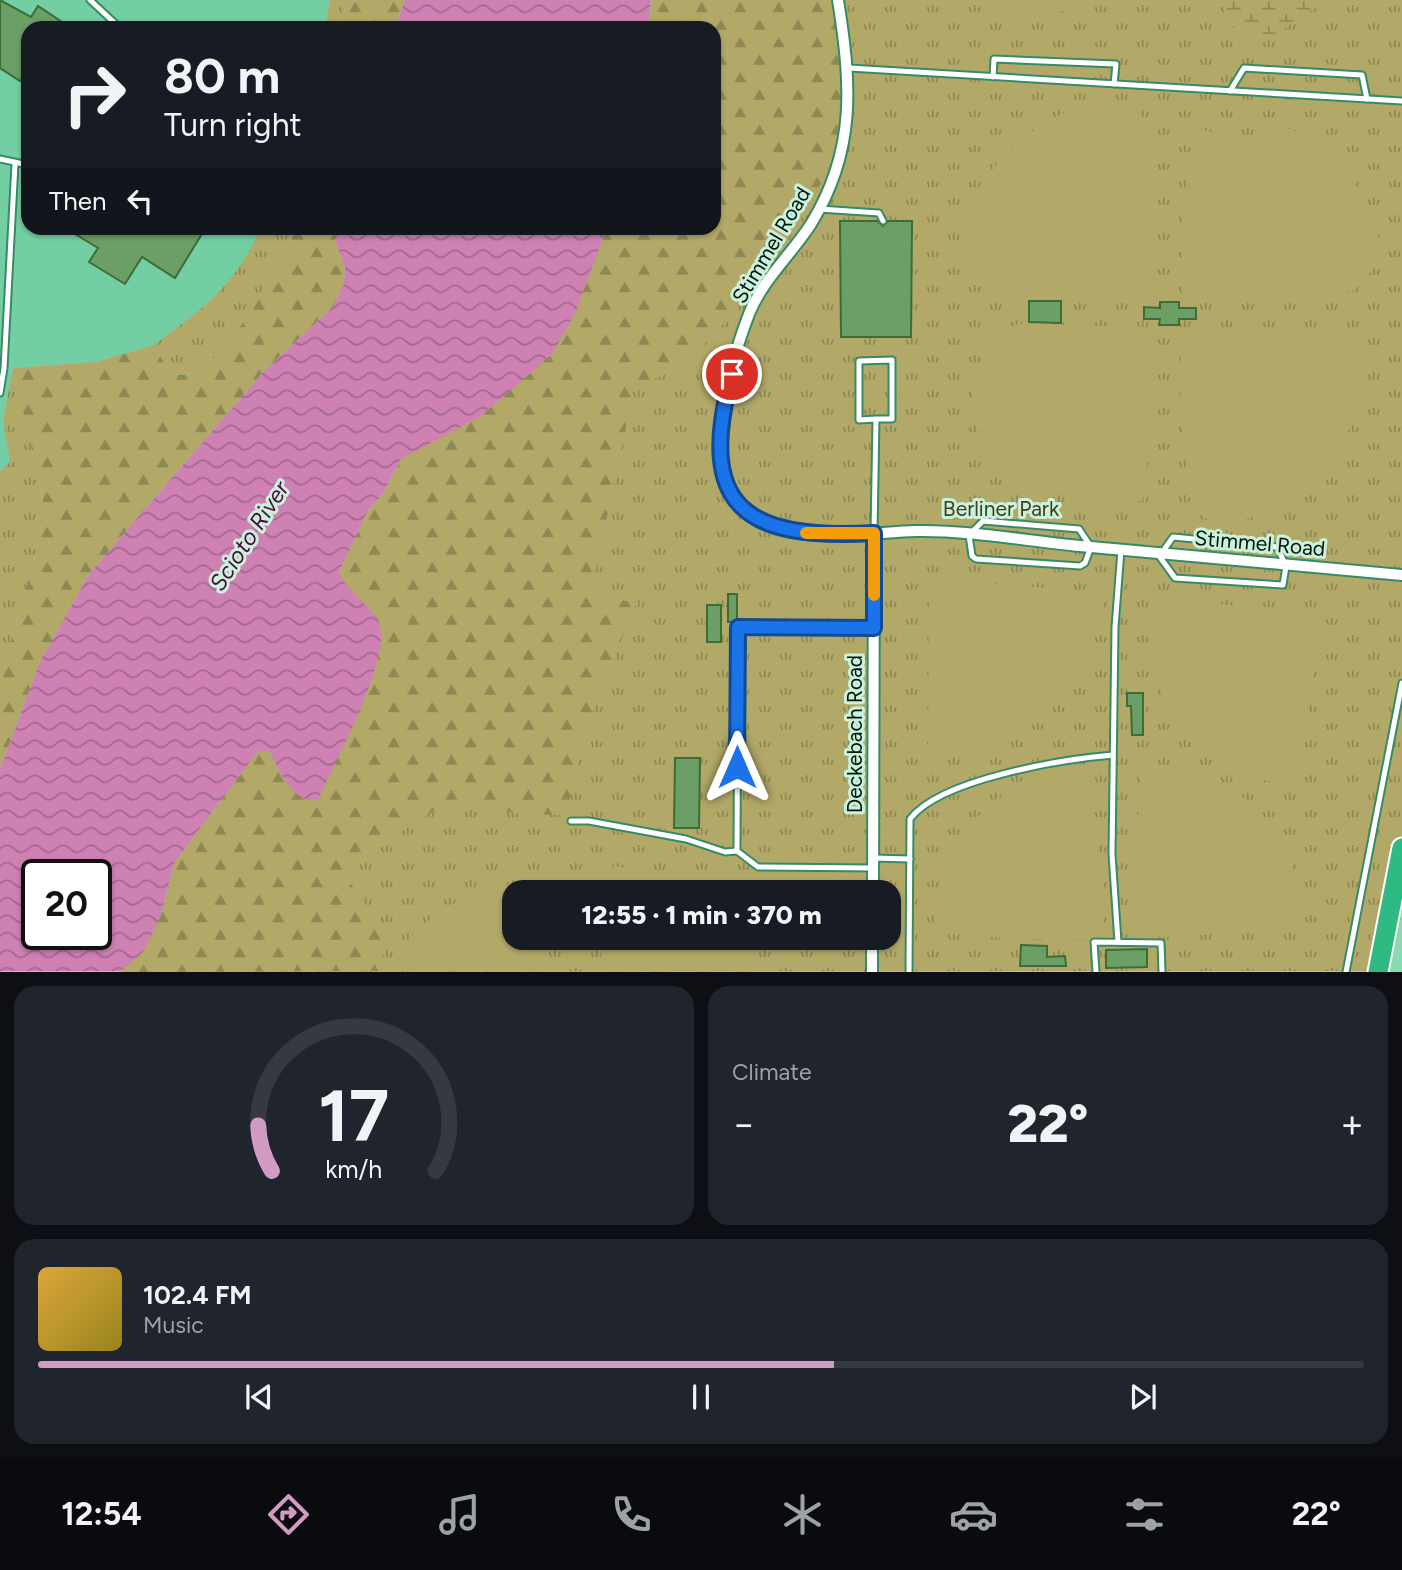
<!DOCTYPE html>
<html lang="en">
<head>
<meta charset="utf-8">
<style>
  :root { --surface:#171b24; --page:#20242c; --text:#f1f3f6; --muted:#9ea1a6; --line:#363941; --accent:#d19bc4 }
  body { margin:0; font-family:Figtree,sans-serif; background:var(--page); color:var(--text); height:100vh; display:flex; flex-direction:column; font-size:26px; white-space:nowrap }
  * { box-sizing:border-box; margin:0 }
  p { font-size:23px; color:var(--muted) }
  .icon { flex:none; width:38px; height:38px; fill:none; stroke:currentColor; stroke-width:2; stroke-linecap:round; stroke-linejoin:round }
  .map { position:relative; height:972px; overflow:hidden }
  .panel { display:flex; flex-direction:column; gap:14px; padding:14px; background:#0d0f14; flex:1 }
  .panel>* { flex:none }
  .guide { position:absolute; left:21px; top:21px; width:700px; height:214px; border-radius:21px; box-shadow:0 2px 5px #0004; background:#171b24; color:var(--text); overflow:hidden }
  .speed { position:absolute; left:21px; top:859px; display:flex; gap:14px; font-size:35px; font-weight:700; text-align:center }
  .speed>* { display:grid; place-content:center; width:91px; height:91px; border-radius:50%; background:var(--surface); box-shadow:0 2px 5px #0004; line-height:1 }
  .speed .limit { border:4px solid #111; border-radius:10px; background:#fff; color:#111 }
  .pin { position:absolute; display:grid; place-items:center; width:60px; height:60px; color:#fff; margin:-30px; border:4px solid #fff; border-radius:50%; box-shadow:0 2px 7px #0007 }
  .me { position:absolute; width:77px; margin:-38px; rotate:0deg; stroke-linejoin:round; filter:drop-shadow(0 0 5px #0008) }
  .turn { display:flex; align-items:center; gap:24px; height:147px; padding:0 28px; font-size:32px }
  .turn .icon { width:91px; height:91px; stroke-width:2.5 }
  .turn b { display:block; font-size:49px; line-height:60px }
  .then { display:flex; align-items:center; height:66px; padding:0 28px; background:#0003; gap:14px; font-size:26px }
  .big { font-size:52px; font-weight:800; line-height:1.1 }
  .panel .tile { flex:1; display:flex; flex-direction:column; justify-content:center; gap:10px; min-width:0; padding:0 24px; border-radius:21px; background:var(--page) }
  .panel .dial { align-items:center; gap:0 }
  .dial svg { height:182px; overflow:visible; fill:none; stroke:var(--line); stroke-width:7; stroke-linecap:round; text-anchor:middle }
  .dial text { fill:var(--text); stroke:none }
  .song { display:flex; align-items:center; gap:21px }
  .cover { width:84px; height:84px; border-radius:10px; background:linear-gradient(135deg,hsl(40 70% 55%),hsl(50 70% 35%)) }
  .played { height:7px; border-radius:4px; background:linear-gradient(90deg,var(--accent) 60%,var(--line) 60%) }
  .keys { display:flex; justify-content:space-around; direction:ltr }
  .heat { display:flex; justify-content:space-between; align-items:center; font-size:38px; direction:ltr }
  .panel .tiles { flex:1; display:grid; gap:14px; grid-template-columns:1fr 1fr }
  .tile:last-child { grid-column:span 2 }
  .trip { position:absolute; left:502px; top:880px; width:399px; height:70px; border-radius:21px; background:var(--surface); box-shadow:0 2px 5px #0004; font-weight:800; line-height:70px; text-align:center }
  .dock { display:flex; height:112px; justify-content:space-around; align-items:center; background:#090b0e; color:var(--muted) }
  .dock .icon { width:49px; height:49px }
  .dock .active { color:var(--accent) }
  .dock b { font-size:32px; color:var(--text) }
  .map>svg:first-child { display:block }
  .built { fill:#73cea3 }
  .grass { fill:url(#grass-tufts); fill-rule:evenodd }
  .forest { fill:url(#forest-firs) }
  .wetland { fill:url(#wetland-marsh) }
  .pitch { fill:#b2a968 }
  .water { fill:url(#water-waves); fill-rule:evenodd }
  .building { fill:#6b9f65; stroke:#3c6d36; stroke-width:2 }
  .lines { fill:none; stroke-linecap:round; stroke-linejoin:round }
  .lane-casing { stroke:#368b66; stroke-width:9 }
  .street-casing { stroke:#368b66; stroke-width:14 }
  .highway-casing { stroke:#fff; stroke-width:23 }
  .lane { stroke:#fff; stroke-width:5 }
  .street { stroke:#fff; stroke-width:10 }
  .highway { stroke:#2dba83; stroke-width:19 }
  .route-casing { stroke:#114b97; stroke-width:18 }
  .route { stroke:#1a73e8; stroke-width:12 }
  .slow { stroke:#f59e0b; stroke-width:12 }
  .labels { text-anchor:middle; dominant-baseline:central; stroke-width:6; stroke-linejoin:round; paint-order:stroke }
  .street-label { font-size:21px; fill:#00170c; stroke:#caf1dc }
  .park-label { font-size:21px; fill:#433d16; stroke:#caf1dc }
  .water-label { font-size:23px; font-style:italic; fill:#510a3e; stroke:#caf1dc }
</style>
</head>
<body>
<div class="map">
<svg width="1402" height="972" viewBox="0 0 1402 972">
  <defs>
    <pattern id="grass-tufts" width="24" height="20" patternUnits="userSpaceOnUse" patternTransform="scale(1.75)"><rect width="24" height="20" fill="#b2a968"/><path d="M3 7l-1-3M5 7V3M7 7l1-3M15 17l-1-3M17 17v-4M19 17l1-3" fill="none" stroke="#8e8954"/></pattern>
    <pattern id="forest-firs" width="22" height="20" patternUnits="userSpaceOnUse" patternTransform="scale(1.75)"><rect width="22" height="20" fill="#b2a968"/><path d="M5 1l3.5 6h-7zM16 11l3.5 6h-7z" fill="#8e8954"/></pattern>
    <pattern id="wetland-marsh" width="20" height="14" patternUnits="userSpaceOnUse" patternTransform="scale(1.75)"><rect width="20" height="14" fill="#b2a968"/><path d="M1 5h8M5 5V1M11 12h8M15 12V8" fill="none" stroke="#8e8954"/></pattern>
    <pattern id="water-waves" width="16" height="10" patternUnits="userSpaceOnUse" patternTransform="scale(1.75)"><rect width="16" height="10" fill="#cf81b3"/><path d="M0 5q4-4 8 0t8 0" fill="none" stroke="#a66990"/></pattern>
  </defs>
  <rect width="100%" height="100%" fill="#87dab1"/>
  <!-- built -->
  <path class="built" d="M0 0H330L325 28H28V228H261L245 261 217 297 154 345 96 362 13 368 3 419 10 462 0 471Z"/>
  <!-- grass -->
  <g class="grass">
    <path d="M330 0H346L340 28H325Z"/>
    <path d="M652 0H1402V911L1390 971 121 972 605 238 607 228H714V28H649ZM514 892H889V938H514Z"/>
    <path d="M261 228H294L283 260 224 352 189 375 171 374 154 345C207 305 232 289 261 228Z"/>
    <path d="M13 368 43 501V525L0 680V471L10 462 3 420Z"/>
  </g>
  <!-- forest -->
  <g class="forest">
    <path d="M346 0H405L395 28H340Z"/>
    <path d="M652 0H832C838 46 849 98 837 143 818 209 738 317 686 361 673 373 650 380 634 388L591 594 636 603 583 737 566 815 521 814 448 802 352 863 350 882 387 941 378 971 121 972 143 952 161 915 174 863 258 751H269L294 793 344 739 356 722 380 624 343 582 339 572 367 512 383 493 401 459 517 384 552 354 575 313 607 228H714V28H649Z"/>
    <path d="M294 228H341L335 240 345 266 344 283 333 307 263 372 89 574 40 662 0 769V680L43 525V501L13 368 96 362 154 345 171 374 189 375 224 352 283 260Z"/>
  </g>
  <!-- wetland -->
  <path class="wetland" d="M1221 0H1329L1297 19 1276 36 1231 27Z"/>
  <!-- pitch -->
  <g class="pitch">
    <path d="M996 0H1118L1009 22 999 15Z"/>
    <path d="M1111 99 1128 104 1146 120 1156 222V292L1146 299C1097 299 1021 308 979 283 927 252 986 170 1016 144 1042 122 1077 102 1111 99Z"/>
    <path d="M1278 126C1338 136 1375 205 1383 259L1353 291 1261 300 1190 299 1182 293 1183 221 1197 129 1247 139 1257 132Z"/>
    <path d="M1019 324 1149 327 1154 333V403L1143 500 1119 506H1092L1068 495 1043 494 1009 473 981 436 969 413 985 337Z"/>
    <path d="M1191 327 1259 328 1360 340C1402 425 1238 574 1191 505L1180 404 1181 333Z"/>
    <path d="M962 581 1104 593C1101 608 1099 625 1094 640 1073 716 1001 753 928 755L929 592 935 584Z"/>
    <path d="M1149 596 1311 614 1321 625 1298 787C1195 772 1137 700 1149 596Z"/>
    <path d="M1142 765C1236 764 1297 830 1305 920 1271 925 1157 948 1134 930L1133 882Z"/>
    <path d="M1088 767 1102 882 1104 931 1095 939H1011L934 932C933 842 998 772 1088 767Z"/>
    <path d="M613 866 663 874 702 892H609Z"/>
    <path d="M540 882 541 892H514V938H543L545 971H387C418 914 475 882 540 882Z"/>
    <path d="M604 938H747L763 971H599Z"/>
  </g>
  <!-- water -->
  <g class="water">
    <path d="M405 0H651L649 28H395Z"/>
    <path d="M341 228H607L575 313 552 354 481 416 401 459 383 493 367 512 339 572C347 593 370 603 379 623 393 656 333 766 318 800 293 805 279 769 269 751H258L174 863 161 915 143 952 121 971H0V769L40 662 89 574 263 372 333 307 344 283 345 267 335 240ZM37 875H96V934H37Z"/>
  </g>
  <!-- building -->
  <g class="building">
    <path d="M0 0 31 17 38 6 71 28H28V69L20 81 0 68Z"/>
    <path d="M840 221H877L883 226 888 221H912L911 337H841Z"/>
    <path d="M65 228H196L203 232 175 278 142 257 125 284 89 262 98 248Z"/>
    <path d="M1029 301H1061V323L1029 322Z"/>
    <path d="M1160 302H1179V308H1196V319H1179V325H1159L1160 319H1144V307L1160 308Z"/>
    <rect x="728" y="594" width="9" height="28"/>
    <rect x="707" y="605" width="14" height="37"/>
    <path d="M1127 693H1143V735H1132L1131 706H1127Z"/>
    <path d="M675 758H700L699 828H674Z"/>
    <path d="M1021 945 1047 946V957L1065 956 1066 966H1020Z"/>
    <path d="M1147 949V967L1106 968V950Z"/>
  </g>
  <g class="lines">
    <!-- lane casing -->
    <g class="lane-casing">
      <g id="lane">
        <path d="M90 0 120 28"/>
        <path d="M849 68 1402 101"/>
        <path d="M993 77 994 59 1116 64 1114 84"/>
        <path d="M1230 91 1244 68 1362 75 1367 99"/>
        <path d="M0 159 28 165"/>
        <path d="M819 209 879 213 883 221"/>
        <path d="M0 393 4 368 15 164"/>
        <path d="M983 521 1079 529 1091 547 1085 563 1080 566 976 559 972 556 969 535Z"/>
        <path d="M874 533 876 419H892V360L859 361V420L876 419"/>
        <path d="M1157 553 1175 578 1283 585 1286 566 1277 547 1173 537 1161 554"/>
        <path d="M571 821H589L686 839 725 852 737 851"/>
        <path d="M873 858 910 859"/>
        <path d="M873 868 758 867 737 851 738 627 874 628"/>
        <path d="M1118 942 1112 854 1115 627 1121 550"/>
        <path d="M909 972 910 819C940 779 1064 759 1113 755"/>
        <path d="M1096 972 1094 942 1161 943 1162 972"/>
        <path d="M1346 972 1402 683"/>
      </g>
    </g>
    <!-- street casing -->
    <g class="street-casing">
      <g id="street">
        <path d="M838 0C851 82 857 149 811 224 791 255 763 279 749 314 729 366 699 474 749 515 789 547 869 532 916 531 970 530 1027 541 1080 546 1188 556 1295 565 1402 575"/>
        <path d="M873 892 874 533"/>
        <path d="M872 972V938"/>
      </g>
    </g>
    <!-- highway casing -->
    <g class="highway-casing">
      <path id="highway" d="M1378 972 1402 848"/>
    </g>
    <!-- lane -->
    <use href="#lane" class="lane"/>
    <!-- street -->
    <use href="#street" class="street"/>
    <!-- highway -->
    <use href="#highway" class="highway"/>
  </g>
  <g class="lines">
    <!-- route casing -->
    <g class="route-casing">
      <path id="route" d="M732 374C695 509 747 540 874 533V628L738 627 737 767"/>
    </g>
    <!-- route -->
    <use href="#route" class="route"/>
    <!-- slow -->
    <path class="slow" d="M806 533H874V595"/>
  </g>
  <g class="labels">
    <!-- street labels -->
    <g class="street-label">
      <text transform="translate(771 245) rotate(-59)">Stimmel Road</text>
      <text transform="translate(1260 543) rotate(5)">Stimmel Road</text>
      <text transform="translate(854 734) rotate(-90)">Deckebach Road</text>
    </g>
    <!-- park labels -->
    <g class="park-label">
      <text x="1001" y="508">Berliner Park</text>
    </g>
    <!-- water labels -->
    <g class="water-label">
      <text transform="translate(249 536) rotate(-57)">Scioto River</text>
    </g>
  </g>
</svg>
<div class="speed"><div class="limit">20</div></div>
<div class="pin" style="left:732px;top:374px;background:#d93025"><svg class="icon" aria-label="arrive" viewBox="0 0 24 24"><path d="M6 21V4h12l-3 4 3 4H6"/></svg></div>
<svg class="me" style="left:737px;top:767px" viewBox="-20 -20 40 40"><path d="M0-17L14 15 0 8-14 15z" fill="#1a73e8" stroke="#fff" stroke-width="4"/></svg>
<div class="trip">12:55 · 1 min · 370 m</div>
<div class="guide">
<div class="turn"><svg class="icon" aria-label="right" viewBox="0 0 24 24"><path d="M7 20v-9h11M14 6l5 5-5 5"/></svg><div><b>80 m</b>Turn right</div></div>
<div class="then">Then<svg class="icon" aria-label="left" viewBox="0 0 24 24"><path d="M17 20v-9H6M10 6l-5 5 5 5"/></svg></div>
</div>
</div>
<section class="panel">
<div class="tiles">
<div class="tile dial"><svg viewBox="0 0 100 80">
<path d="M14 69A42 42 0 1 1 86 69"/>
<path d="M14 69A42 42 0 0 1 8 49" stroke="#d19bc4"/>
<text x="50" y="56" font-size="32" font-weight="700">17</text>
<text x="50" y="72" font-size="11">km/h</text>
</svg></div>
<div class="tile"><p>Climate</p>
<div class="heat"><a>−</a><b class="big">22°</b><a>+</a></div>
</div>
<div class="tile">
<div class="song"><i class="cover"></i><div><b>102.4 FM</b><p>Music</p></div></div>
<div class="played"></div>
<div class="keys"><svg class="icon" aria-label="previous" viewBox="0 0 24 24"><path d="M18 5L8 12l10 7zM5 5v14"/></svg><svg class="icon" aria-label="pause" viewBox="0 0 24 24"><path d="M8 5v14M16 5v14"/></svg><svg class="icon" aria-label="next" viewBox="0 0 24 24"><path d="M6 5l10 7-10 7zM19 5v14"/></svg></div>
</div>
</div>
</section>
<nav class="dock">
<b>12:54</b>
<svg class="icon active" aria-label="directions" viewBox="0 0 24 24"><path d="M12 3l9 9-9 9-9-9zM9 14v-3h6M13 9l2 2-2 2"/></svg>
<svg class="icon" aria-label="music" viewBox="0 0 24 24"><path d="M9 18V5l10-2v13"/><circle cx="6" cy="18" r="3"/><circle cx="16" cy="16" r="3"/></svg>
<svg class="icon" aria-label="phone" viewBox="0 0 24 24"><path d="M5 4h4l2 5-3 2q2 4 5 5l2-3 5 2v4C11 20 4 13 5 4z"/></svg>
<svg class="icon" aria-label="climate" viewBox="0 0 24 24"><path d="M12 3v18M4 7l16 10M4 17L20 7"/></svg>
<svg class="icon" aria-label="car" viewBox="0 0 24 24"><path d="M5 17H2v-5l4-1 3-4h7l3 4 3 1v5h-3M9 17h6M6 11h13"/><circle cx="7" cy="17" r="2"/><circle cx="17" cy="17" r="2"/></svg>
<svg class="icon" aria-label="filters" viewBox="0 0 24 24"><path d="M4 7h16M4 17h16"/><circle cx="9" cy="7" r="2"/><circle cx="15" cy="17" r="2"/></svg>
<b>22°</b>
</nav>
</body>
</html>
